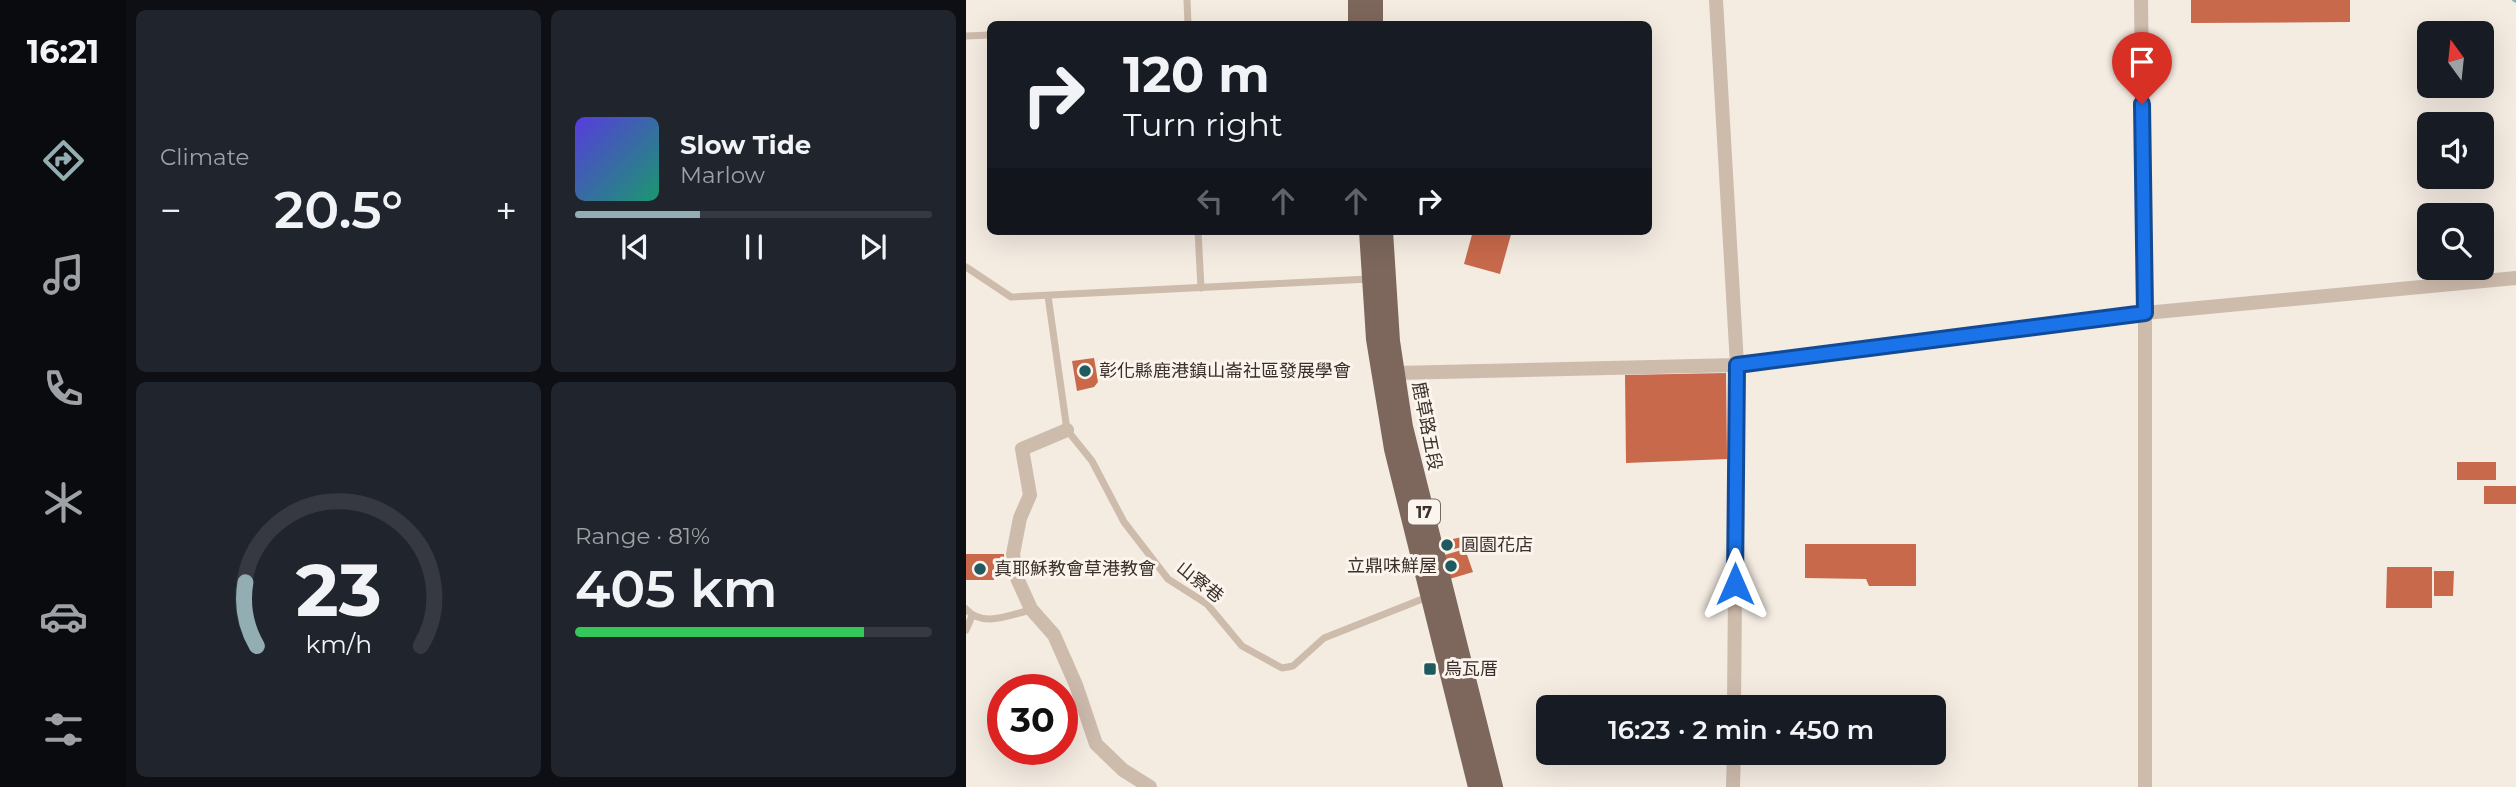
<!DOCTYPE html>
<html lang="en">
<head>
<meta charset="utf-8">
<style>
  :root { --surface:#171b24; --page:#20242c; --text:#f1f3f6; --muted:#9ea1a6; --line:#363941; --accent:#92aeb2 }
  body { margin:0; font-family:Montserrat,"Noto Sans TC",sans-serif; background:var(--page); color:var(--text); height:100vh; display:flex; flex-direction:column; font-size:26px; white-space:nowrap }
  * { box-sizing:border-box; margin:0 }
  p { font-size:23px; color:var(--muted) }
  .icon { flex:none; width:38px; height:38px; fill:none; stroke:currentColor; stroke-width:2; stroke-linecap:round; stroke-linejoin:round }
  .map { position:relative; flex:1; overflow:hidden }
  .sheet { display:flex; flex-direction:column; gap:10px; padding:10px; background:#0d0f14; width:840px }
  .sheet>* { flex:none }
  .banner { position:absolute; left:21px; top:21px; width:665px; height:214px; border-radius:10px; box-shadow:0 7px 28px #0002; background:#171b24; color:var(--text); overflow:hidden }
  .needle { width:46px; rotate:345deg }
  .buttons { position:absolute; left:1451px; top:21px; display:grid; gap:14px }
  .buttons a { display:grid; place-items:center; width:77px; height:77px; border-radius:10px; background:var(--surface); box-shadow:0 7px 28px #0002; font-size:35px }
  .speed { position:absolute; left:21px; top:674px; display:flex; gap:14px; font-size:35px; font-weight:700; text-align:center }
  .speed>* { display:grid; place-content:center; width:91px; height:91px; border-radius:50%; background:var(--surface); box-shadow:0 7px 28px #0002; line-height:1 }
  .speed .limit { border:10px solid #d22; background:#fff; color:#111 }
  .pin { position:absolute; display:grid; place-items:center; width:60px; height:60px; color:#fff; margin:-72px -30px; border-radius:50% 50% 50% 0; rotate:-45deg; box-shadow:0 0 7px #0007 }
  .pin .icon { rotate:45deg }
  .me { position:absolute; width:77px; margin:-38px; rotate:0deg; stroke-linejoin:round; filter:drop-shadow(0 0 5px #0008) }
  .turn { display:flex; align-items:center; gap:24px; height:147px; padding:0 21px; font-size:32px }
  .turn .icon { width:91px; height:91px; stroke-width:2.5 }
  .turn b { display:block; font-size:49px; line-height:60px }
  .lanes { display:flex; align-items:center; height:66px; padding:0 21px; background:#0003; justify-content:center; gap:35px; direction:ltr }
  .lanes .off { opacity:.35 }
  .big { font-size:52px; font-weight:600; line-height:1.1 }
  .sheet .widget { flex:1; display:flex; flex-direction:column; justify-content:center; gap:10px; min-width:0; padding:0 24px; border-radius:10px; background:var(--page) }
  .sheet .dial { align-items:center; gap:0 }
  .dial svg { height:182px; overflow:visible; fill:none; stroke:var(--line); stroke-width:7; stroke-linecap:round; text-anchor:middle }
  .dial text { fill:var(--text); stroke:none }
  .song { display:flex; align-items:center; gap:21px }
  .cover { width:84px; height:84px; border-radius:10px; background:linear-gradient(135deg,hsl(250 70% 55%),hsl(160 70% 35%)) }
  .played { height:7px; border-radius:4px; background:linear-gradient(90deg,var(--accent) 35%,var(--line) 35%) }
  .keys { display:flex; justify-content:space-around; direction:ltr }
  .heat { display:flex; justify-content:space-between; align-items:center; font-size:38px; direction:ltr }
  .charge { height:10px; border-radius:5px; background:linear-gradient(90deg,#34c759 81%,var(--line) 0) }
  .sheet .tiles { flex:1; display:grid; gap:10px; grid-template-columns:repeat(2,1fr) }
  .trip { position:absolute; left:570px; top:695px; width:410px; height:70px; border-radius:10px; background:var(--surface); box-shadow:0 7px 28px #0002; font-weight:600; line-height:70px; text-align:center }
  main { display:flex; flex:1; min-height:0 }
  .tab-bar { display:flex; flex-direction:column; width:126px; justify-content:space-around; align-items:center; background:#090b0e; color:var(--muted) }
  .tab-bar .icon { width:49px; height:49px }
  .tab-bar .active { color:var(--accent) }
  .tab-bar b { font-size:32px; color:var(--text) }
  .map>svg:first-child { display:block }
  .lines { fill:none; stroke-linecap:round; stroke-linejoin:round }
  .stream { stroke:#7fb0b2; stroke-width:3.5 }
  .building { fill:#c8694b }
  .service { stroke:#cdbbac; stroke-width:7 }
  .minor { stroke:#cdbbac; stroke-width:14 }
  .primary { stroke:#7d675c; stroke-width:18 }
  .route-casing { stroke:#114b97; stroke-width:18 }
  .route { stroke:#1a73e8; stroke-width:12 }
  .poi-dot { fill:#1f5a5e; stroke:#fbf5ee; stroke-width:2.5 }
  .labels { text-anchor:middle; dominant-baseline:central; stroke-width:6; stroke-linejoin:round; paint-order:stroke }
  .shield { fill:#fbf5ee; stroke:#756b66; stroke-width:2 }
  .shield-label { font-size:16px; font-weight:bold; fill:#3b302b }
  .poi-label { font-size:18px; fill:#3b302b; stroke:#fbf5ee; text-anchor:start }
  .street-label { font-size:18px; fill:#3b302b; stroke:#fbf5ee }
</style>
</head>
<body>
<main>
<nav class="tab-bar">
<b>16:21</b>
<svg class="icon active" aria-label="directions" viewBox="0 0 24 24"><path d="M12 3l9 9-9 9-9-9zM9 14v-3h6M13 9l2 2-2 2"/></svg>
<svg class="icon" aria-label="music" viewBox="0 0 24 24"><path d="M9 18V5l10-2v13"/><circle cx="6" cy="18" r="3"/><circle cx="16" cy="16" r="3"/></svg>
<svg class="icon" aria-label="phone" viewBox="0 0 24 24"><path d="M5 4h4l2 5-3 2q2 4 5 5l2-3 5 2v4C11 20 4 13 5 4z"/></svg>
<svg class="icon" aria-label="climate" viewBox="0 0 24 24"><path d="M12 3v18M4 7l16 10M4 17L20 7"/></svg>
<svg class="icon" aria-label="car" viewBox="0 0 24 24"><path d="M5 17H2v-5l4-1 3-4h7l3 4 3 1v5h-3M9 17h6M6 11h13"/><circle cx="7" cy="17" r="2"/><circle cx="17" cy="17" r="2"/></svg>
<svg class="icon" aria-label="filters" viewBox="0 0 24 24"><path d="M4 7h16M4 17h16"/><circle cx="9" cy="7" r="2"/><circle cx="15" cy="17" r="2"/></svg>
</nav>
<section class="sheet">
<div class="tiles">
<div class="widget"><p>Climate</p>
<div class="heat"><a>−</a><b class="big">20.5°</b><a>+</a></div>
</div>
<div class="widget">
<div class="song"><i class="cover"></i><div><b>Slow Tide</b><p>Marlow</p></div></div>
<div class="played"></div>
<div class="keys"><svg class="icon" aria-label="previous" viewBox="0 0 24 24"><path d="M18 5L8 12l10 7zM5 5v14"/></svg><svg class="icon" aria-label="pause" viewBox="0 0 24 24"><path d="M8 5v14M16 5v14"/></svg><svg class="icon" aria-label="next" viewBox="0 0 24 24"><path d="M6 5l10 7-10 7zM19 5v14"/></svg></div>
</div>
<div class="widget dial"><svg viewBox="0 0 100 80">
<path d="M14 69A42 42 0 1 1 86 69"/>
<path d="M14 69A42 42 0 0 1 9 41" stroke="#92aeb2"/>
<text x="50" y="56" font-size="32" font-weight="700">23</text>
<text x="50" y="72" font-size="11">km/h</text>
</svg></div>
<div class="widget"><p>Range · 81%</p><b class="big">405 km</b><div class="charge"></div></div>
</div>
</section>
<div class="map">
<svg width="1550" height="787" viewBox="0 0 1550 787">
  <rect width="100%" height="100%" fill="#f4ebe1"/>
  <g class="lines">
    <!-- stream -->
    <path class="stream" d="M1548 0 1550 1"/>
  </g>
  <!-- building -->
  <g class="building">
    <path d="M1225 0H1384V22L1225 23Z"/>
    <path d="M507 231H546L534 274 498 264Z"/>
    <path d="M128 358 132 382 128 387 111 391 106 361Z"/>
    <path d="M760 373 761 459 660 463 659 375Z"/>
    <rect x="1491" y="462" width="39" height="18"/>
    <rect x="1518" y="486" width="32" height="18"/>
    <path d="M496 537 500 546 465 555 463 544Z"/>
    <path d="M839 544H950V586H903L900 579 839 578Z"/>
    <path d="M499 549 507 572 470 583 465 559Z"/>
    <path d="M0 554H38V559H28V580H0Z"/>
    <path d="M1421 567H1466V608H1420Z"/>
    <path d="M1468 571H1488L1487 596H1468Z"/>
  </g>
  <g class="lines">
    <!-- service -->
    <g class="service">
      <path d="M221 0 222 24"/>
      <path d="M0 36 24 35"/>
      <path d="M232 231 235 288"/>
      <path d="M0 267 45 297 403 279"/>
      <path d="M82 296 101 430 126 461 158 522 202 579 241 604 276 646 316 668 327 666 358 638 464 596"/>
      <path d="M0 609C17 628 43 615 65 610"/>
      <path d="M0 630 6 616"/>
    </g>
    <!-- minor -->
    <g class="minor">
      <path d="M750 0 771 365 768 707"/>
      <path d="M1175 0 1179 313V787"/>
      <path d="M429 373 771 365 1179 313 1550 278"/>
      <path d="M101 430 56 449 64 495 54 518 47 554 51 578 65 609 88 635 110 685 130 744 157 770 184 787"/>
      <path d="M767 787 768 752"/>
    </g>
    <!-- primary -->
    <g class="primary">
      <path d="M391 0V24"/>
      <path d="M408 24V0"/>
      <path d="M402 231 409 339 427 449 511 787"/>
      <path d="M418 231 425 341 438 427 528 787"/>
    </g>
  </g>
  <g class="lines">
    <!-- route casing -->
    <g class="route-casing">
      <path id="route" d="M769 584 771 365 1179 313 1176 104"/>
    </g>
    <!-- route -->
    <use href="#route" class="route"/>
  </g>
  <!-- markers -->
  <g class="poi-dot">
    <circle cx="119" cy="371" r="7"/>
    <circle cx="481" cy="545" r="7"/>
    <circle cx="485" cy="566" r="7"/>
    <circle cx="14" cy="569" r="7"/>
    <rect x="457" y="662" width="14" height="14" rx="3.5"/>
  </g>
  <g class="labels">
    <!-- shield labels -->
    <rect class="shield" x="442" y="499.5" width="32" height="25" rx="5"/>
    <g class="shield-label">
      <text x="458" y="512">17</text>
    </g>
    <!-- poi labels -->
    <g class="poi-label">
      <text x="133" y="371">彰化縣鹿港鎮山崙社區發展學會</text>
      <text x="495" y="545">圓園花店</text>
      <text x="471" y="566" text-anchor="end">立鼎味鮮屋</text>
      <text x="28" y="569">真耶穌教會草港教會</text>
      <text x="478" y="669">烏瓦厝</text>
    </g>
    <!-- street labels -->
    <g class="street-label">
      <text transform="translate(461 426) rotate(79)">鹿草路五段</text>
      <text transform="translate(234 582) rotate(39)">山寮巷</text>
    </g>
  </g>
</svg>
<div class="buttons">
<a><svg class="needle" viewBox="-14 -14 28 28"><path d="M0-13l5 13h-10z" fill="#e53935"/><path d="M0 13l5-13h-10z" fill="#9ea1a6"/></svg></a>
<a><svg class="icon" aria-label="sound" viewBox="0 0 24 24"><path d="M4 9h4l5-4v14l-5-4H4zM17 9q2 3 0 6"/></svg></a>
<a><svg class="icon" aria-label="search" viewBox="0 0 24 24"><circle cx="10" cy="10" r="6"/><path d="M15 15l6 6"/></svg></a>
</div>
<div class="speed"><div class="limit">30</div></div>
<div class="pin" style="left:1176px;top:104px;background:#d93025"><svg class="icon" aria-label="arrive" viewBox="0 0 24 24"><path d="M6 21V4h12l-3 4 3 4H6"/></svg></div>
<svg class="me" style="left:769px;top:584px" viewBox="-20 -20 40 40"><path d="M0-17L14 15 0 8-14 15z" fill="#1a73e8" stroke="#fff" stroke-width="4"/></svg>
<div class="trip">16:23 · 2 min · 450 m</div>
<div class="banner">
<div class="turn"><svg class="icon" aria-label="right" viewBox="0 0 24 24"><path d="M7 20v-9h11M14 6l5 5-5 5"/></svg><div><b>120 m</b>Turn right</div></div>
<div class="lanes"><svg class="icon off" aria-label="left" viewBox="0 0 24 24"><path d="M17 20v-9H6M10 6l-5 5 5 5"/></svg><svg class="icon off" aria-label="ahead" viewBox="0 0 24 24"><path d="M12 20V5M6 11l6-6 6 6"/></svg><svg class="icon off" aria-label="ahead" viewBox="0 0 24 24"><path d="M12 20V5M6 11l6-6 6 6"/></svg><svg class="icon" aria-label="right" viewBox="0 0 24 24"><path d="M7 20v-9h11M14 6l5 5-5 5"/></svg></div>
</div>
</div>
</main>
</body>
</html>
